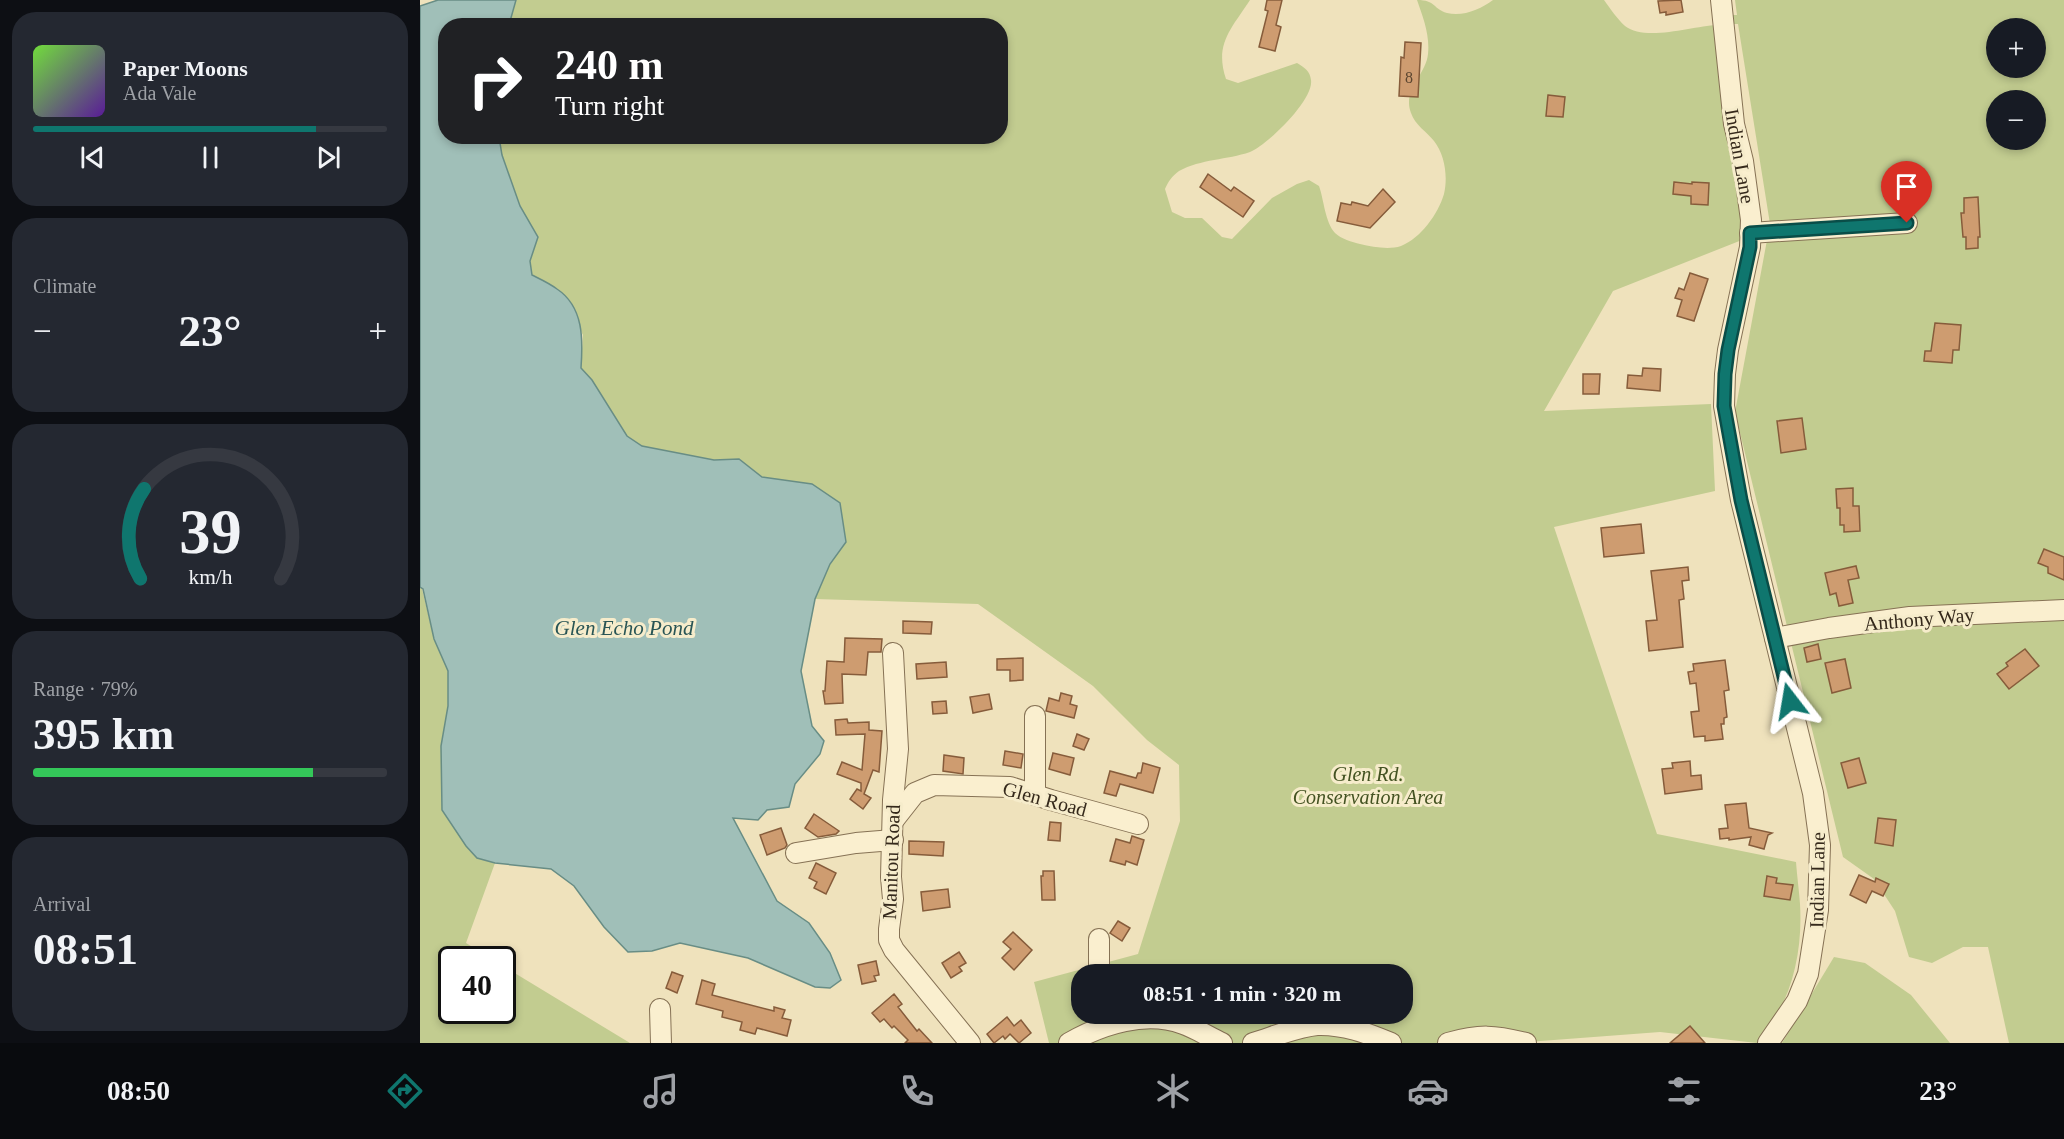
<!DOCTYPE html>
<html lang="en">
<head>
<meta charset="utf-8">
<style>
  :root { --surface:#171b24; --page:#242831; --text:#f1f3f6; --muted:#9ea1a6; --line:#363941; --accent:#0f766e }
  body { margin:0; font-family:Georgia,serif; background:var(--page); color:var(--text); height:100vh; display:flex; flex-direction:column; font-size:22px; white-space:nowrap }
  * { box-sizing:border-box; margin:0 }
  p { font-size:20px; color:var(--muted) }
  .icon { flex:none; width:33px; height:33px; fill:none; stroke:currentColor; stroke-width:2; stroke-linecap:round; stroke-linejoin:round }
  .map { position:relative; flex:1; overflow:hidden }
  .panel { display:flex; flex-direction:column; gap:12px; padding:12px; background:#0d0f14; width:420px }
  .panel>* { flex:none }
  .guide { position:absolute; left:18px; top:18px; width:570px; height:126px; border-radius:24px; box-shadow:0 3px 9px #0003; background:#202124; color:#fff; overflow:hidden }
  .controls { position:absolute; left:1566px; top:18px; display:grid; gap:12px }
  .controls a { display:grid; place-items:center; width:60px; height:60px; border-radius:50%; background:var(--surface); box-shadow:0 3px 9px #0003; font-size:30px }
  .speed { position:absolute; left:18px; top:946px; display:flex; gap:12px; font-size:30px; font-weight:700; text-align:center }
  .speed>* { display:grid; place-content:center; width:78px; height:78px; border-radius:50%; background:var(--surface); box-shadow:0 3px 9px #0003; line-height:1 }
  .speed .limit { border:3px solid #111; border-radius:9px; background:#fff; color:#111 }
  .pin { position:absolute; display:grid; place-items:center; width:51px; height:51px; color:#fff; margin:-62px -26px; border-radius:50% 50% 50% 0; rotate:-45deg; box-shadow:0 0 6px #0007 }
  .pin .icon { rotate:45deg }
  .me { position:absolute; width:66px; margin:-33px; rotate:346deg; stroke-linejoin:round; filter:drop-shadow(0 0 4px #0008) }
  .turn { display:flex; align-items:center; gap:21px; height:126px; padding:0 18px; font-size:27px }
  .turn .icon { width:78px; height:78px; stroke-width:2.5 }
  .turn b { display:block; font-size:42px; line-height:51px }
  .big { font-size:45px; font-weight:700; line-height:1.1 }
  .panel .widget { flex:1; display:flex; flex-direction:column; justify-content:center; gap:9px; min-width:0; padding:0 21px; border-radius:24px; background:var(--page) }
  .panel .dial { align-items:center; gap:0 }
  .dial svg { height:156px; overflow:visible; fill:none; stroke:var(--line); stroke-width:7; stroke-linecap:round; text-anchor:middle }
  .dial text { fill:var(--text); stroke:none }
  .song { display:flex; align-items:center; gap:18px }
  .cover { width:72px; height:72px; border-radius:9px; background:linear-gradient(135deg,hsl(100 70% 55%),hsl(270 70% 35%)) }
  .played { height:6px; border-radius:3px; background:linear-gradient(90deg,var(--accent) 80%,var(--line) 80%) }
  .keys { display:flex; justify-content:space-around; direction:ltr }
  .heat { display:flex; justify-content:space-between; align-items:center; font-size:33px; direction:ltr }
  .charge { height:9px; border-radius:4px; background:linear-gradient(90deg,#34c759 79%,var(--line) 0) }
  .trip { position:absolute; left:651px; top:964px; width:342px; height:60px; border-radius:24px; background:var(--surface); box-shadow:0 3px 9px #0003; font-weight:700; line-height:60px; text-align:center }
  .menu { display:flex; height:96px; justify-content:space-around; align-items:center; background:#090b0e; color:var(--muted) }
  .menu .icon { width:42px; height:42px }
  .menu .on { color:var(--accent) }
  .menu b { font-size:27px; color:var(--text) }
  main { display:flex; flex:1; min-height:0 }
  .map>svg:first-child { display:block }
  .green { fill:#c2cc90; fill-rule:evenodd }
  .water { fill:#a0bfb8; stroke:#688d85; stroke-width:1.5 }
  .building { fill:#ce9c70; stroke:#865c3b; stroke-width:1.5 }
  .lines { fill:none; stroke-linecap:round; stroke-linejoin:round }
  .minor-casing { stroke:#867255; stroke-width:22 }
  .minor { stroke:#faefcf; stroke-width:20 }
  .route-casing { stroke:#0a4d48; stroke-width:15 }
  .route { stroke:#0f766e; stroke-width:10 }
  .labels { text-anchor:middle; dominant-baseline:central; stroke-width:6; stroke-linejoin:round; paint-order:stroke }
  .number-label { font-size:16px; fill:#5b4630 }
  .street-label { font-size:20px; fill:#35291b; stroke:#f6eccb }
  .park-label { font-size:20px; font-style:italic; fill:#435221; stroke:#f6eccb }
  .water-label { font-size:21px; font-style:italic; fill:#295555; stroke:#f6eccb }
</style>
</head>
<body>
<main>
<section class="panel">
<div class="widget">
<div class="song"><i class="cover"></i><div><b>Paper Moons</b><p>Ada Vale</p></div></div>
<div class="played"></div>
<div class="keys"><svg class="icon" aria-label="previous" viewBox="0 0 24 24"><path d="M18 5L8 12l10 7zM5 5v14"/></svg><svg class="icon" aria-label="pause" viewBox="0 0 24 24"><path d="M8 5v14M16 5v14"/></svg><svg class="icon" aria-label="next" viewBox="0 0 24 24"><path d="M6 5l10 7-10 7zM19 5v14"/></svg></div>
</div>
<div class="widget"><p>Climate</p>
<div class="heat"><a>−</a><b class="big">23°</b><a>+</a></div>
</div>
<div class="widget dial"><svg viewBox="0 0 100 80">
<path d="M14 69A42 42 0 1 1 86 69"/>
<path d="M14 69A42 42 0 0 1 16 23" stroke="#0f766e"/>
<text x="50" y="56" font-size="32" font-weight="700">39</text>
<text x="50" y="72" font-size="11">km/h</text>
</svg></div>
<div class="widget"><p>Range · 79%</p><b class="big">395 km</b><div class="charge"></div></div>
<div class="widget"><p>Arrival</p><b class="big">08:51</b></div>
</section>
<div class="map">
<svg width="1644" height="1043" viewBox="0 0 1644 1043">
  <rect width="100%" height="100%" fill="#efe2bc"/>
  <!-- green -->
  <g class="green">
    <path d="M86 0H830C812 28 794 44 806 79L818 83 877 63C885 68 890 71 891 80 894 100 847 145 830 152 807 160 781 159 759 171 752 176 748 182 745 189L752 212 765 218H782L802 237 812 239 852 198 877 184 889 180 899 186C904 200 905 222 915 233 921 239 932 242 940 244 953 247 969 250 981 246 1001 238 1018 214 1024 194 1028 177 1025 155 1014 141 1007 132 995 125 991 113 982 90 1006 75 1008 54 1010 35 1003 17 997 0 1016 0 1013 9 1027 13 1043 17 1061 9 1073 0H1184C1190 8 1197 19 1205 26 1225 42 1273 26 1297 25L1327 238 1193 291 1124 411 1291 404 1295 491 1134 527 1237 834 1376 862C1377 876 1379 890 1380 904 1383 954 1371 1005 1337 1043L1240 1032 1093 1043H629L614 982 718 954 760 821 759 765 727 740 673 686 558 604 395 599 410 564 426 542 392 484 342 477 319 459 294 460 222 446 207 436 172 380 161 368 163 335 139 290 111 275 110 261 118 237 100 206 82 155 79 137 580 136V26L83 25ZM662 975H982V1014H662Z"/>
    <path d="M1315 0H1644V1043H1589L1568 947H1543L1512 963 1489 957 1475 911 1454 879 1423 857 1315 412 1350 224 1318 24H1311L1308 15H1317ZM1576 28H1616V68H1576ZM1576 100H1616V140H1576Z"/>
    <path d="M0 587 2 589 14 639 28 671V706L21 746 57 858 75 863 46 943 73 960H32V1011H82L83 966 210 1043H0Z"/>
    <path d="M1414 957 1445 963 1491 995 1530 1043H1362Z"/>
  </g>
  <!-- water -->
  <path class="water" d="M18 0H96L89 25 26 26V136L79 137 82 155 100 206 118 237 110 261 112 275C120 279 129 283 137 289 164 307 163 340 161 368L172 380 207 436 222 446 294 460 319 459 342 477 392 484 420 503 426 542 410 564 395 599 381 671 392 726 404 741 400 754 375 784 369 807 347 810 338 820 313 818 357 901 389 923 410 953 421 980 410 988 395 987 328 958 260 943 232 951 208 952 184 927 154 886 131 869 75 863 57 858 46 846 22 810 21 746 28 706V671L14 639 3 589 0 587V6Z"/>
  <!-- building -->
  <g class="building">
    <path d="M847 0H862L856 25 861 27 855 51 839 47 848 11 845 10Z"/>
    <path d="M1261 0 1263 12 1246 15V12L1240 13 1238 1Z"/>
    <path d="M985 42 1001 43 998 97 979 96 981 57 984 58Z"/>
    <path d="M1128 95 1145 97 1143 117 1126 116Z"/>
    <path d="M788 174 811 191 814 187 834 201 823 217 780 187Z"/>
    <path d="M1254 182 1272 184V182L1289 183 1288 205 1271 204V196L1253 194Z"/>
    <path d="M963 189 975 202 950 228 917 221 921 203 931 205 932 202 948 206Z"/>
    <path d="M1558 197 1560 237H1558V248L1546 249V237H1543L1541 213H1544V198Z"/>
    <path d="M1270 273 1288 279 1274 321 1257 316 1262 300 1255 298 1259 288 1264 290Z"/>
    <path d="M1515 323 1541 325 1539 350H1533L1532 363 1504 361 1505 351H1511Z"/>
    <path d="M1223 368 1241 369 1240 391 1207 388 1208 375 1222 376Z"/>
    <path d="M1163 374H1180L1179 394H1163Z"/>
    <path d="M1382 418 1386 449 1361 453 1357 421Z"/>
    <path d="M1433 488V506H1439L1440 531 1424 532V525H1420V508H1417L1416 489Z"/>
    <path d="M1221 524 1224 553 1184 557 1181 528Z"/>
    <path d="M1624 549 1644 557V580L1628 573V567L1618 563Z"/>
    <path d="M1436 566 1439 578 1428 580 1433 603 1419 606 1416 593 1410 595 1405 573Z"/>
    <path d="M1268 567 1269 580 1262 581 1264 599 1259 600 1263 647 1229 651 1226 621 1237 620 1231 571Z"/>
    <path d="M483 621 512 622 511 634 483 633Z"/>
    <path d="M425 638 462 639 461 652H448L446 675 422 674 423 703 405 704 403 691H405L407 661 424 662Z"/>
    <path d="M1398 644 1401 659 1387 662 1384 648Z"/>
    <path d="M1605 649 1619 666 1589 689 1577 674 1588 666 1586 663Z"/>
    <path d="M603 658V680L590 681V670H577V659Z"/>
    <path d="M1425 659 1431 688 1412 693 1405 663Z"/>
    <path d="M1305 660 1309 690 1304 691 1307 717 1304 718V724H1301L1303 739 1285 741V736L1274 737 1271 712 1279 711 1276 683 1270 684 1268 672 1274 671 1273 664Z"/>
    <path d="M526 662 527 677 497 679 496 664Z"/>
    <path d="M641 693 652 696 650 704 657 706 654 718 626 711 629 698 639 701Z"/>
    <path d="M569 694 572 709 553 713 550 697Z"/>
    <path d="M526 701 527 713 513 714 512 702Z"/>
    <path d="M427 719 428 723 449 722V730L462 731 459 772 453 770 444 794 451 798 443 809 430 799 437 789 441 791V783L417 774 422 762 442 770 445 734 416 735 415 720Z"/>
    <path d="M657 734 669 739 664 750 653 746Z"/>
    <path d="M585 751 603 754 601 768 583 765Z"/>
    <path d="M633 753 654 758 650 775 629 769Z"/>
    <path d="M524 755 544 758 543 774 523 771Z"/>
    <path d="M1439 758 1446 783 1428 788 1421 763Z"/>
    <path d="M1270 761 1271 776 1281 775 1282 789 1245 794 1242 769 1253 768 1252 763Z"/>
    <path d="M723 763 740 768 733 793 700 784 696 796 684 793 690 771 716 778 718 773H721Z"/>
    <path d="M1326 803 1329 828 1352 833 1348 835 1344 849 1329 845 1331 837 1309 840V838L1300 839 1299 829 1308 828 1305 805Z"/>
    <path d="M394 814 419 831 416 834 398 837 385 828Z"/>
    <path d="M1458 818 1476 820 1473 846 1455 843Z"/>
    <path d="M630 822 641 823 640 841 628 840Z"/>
    <path d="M361 828 367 845 365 848 347 855 340 835Z"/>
    <path d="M712 836 724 840 717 865 706 861 705 865 690 861 696 839 710 843Z"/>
    <path d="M489 841 524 842 523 856 489 854Z"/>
    <path d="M396 863 416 873 406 894 394 888 397 882 389 878Z"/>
    <path d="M623 871H634L635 900H622L621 876H623Z"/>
    <path d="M1439 875 1455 882 1456 878 1469 884 1463 896 1452 891 1446 903 1430 895Z"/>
    <path d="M1347 876 1357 878 1356 883 1373 885 1370 900 1344 896Z"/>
    <path d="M528 889 530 907 503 911 501 892Z"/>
    <path d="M698 921 710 928 702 941 690 933Z"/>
    <path d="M593 932 612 950 594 970 582 958 591 949 583 942Z"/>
    <path d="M539 952 546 963 539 967 542 971 531 978 522 963Z"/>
    <path d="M456 961 459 975 454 976 456 981 442 984 438 965Z"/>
    <path d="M252 972 263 976 257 993 246 988Z"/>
    <path d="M282 980 295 984 292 995 354 1011V1007L365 1010 362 1018 371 1020 367 1036 337 1028 335 1034 320 1030 322 1022 302 1017 303 1011 276 1004Z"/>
    <path d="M474 994 482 1004 478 1007 497 1031 499 1029 512 1043H485L488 1040 474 1026 472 1028 464 1019 460 1022 452 1013Z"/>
    <path d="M587 1017 594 1026 601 1020 611 1033 599 1043 590 1034 585 1039 583 1036 574 1043 567 1034Z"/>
    <path d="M1270 1026 1285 1043H1250Z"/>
  </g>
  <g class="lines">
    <!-- minor casing -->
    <g class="minor-casing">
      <g id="minor">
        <path d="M1301 0 1314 124 1323 161 1331 220 1330 247 1308 350 1305 374 1304 406 1321 500 1393 793 1400 845 1398 910 1388 974 1377 1001 1348 1043"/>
        <path d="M1330 233 1487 223"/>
        <path d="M1355 638 1409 628 1490 617 1644 610"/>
        <path d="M473 653 478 749 473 800 471 877 473 899 469 929V940L474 950 550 1043"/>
        <path d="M615 716V795"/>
        <path d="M473 821 495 793 514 785 590 787 631 800 718 824"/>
        <path d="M376 853 436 843 473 840"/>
        <path d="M679 939V975"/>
        <path d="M240 1009 241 1043"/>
        <path d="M649 1043C682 1024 726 1010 763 1024 777 1029 789 1037 802 1043"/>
        <path d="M833 1043C853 1037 876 1027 897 1025 923 1024 947 1033 971 1043"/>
        <path d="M1028 1043C1060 1034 1074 1035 1106 1043"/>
      </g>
    </g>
    <!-- minor -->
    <use href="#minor" class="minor"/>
  </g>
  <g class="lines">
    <!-- route casing -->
    <g class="route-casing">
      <path id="route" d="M1370 701 1321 500 1304 406 1305 374 1308 350 1330 247V233L1487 223"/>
    </g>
    <!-- route -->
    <use href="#route" class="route"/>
  </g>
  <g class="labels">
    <!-- number labels -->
    <g class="number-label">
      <text x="989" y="77">8</text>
    </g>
    <!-- street labels -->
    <g class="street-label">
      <text transform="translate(1320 156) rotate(80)">Indian Lane</text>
      <text transform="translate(1499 619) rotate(-5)">Anthony Way</text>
      <text transform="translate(625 799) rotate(15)">Glen Road</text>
      <text transform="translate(471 862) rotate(-88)">Manitou Road</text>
      <text transform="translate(1397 880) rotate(-89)">Indian Lane</text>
    </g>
    <!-- park labels -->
    <g class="park-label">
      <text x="948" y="774">Glen Rd.<tspan x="948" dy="23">Conservation Area</tspan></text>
    </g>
    <!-- water labels -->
    <g class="water-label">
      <text x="204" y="628">Glen Echo Pond</text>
    </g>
  </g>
</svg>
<div class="controls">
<a>+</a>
<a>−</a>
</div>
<div class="speed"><div class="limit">40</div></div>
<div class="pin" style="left:1487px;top:223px;background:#d93025"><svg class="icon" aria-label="arrive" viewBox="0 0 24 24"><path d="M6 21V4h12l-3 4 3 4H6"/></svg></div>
<svg class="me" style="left:1370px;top:701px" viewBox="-20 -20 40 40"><path d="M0-17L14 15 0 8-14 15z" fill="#0f766e" stroke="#fff" stroke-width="4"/></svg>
<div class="trip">08:51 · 1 min · 320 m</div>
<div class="guide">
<div class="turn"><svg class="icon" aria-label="right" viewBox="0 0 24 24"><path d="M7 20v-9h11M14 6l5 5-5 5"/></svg><div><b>240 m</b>Turn right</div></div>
</div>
</div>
</main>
<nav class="menu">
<b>08:50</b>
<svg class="icon on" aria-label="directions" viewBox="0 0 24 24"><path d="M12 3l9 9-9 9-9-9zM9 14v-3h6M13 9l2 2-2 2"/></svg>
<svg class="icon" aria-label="music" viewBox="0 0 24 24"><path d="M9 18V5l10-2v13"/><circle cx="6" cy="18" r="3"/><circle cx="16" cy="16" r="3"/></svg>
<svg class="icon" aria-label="phone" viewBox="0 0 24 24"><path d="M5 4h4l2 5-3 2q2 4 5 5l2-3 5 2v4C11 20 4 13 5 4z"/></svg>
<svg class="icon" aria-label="climate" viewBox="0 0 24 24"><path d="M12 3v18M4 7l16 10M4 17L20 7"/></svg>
<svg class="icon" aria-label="car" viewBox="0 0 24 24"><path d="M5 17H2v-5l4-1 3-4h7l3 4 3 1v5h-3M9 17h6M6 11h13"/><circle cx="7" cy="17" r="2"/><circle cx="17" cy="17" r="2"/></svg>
<svg class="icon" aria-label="filters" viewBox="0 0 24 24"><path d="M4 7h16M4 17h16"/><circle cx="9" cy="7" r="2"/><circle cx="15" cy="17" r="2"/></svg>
<b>23°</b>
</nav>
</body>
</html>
